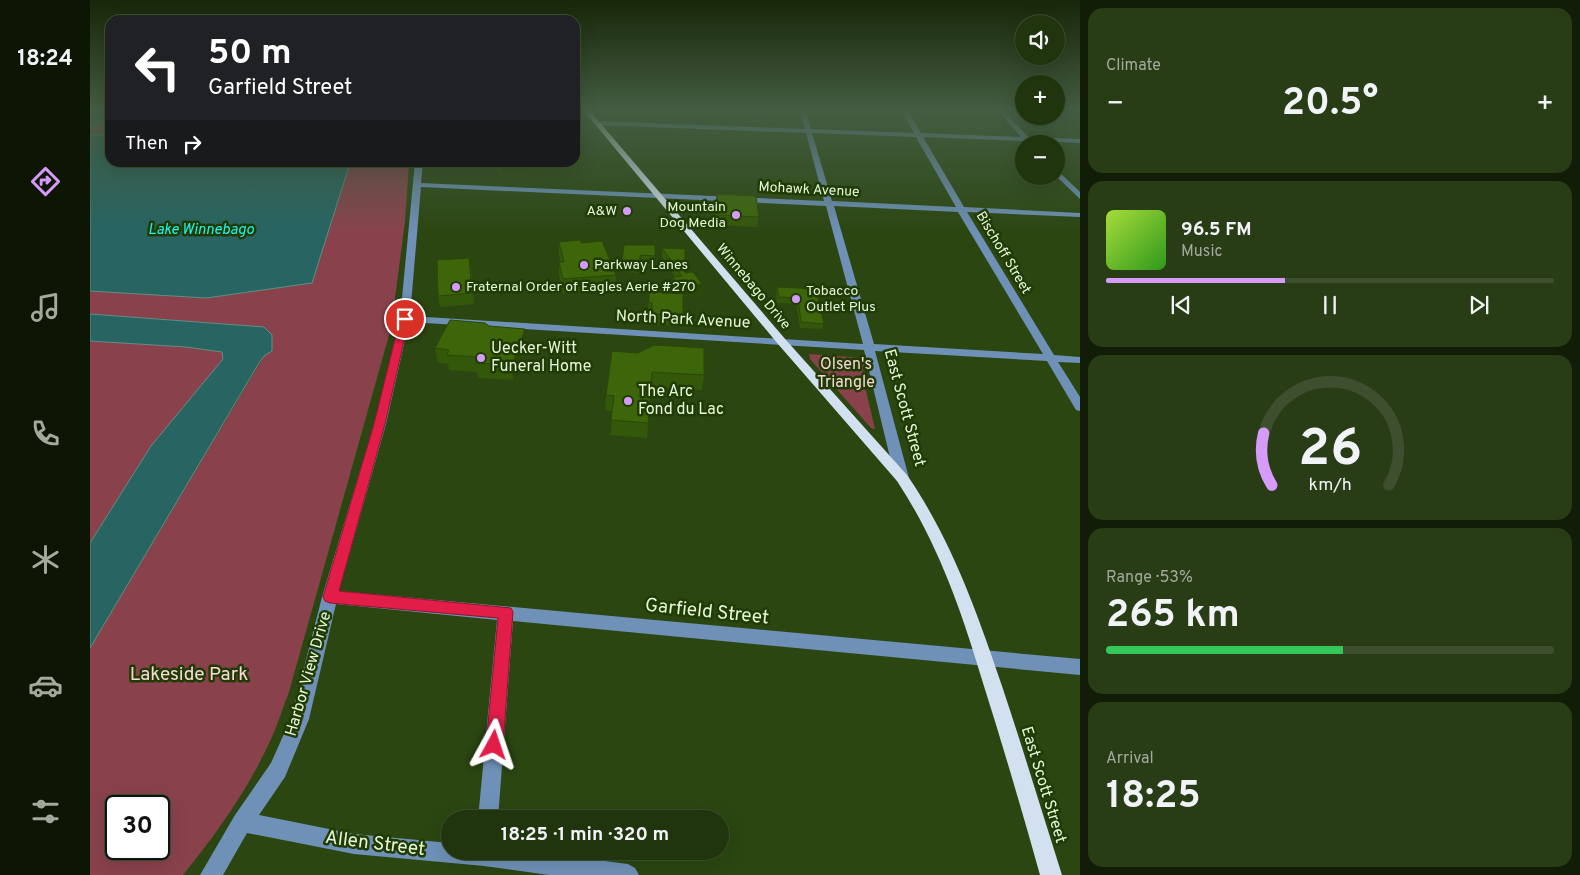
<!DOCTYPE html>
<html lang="en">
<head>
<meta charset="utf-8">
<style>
  :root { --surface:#20340d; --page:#283c16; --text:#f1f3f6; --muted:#a2aa9d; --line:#3d4f2e; --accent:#d69bf9 }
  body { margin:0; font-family:Overpass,sans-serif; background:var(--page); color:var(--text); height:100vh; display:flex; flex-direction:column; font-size:19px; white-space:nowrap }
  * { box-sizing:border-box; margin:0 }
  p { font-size:16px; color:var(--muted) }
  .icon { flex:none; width:28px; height:28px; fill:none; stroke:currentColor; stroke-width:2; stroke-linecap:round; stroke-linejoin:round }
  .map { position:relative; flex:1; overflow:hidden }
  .details { display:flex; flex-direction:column; gap:8px; padding:8px; background:#121d07; width:500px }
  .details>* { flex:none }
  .hud { position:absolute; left:15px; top:15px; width:475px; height:152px; border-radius:15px; box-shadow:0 5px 20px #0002,0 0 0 1px var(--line); background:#202124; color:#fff; overflow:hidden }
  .fabs { position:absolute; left:925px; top:15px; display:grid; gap:10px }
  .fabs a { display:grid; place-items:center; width:50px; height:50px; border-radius:50%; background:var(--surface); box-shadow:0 5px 20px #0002,0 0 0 1px var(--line); font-size:25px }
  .speed { position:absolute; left:15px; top:795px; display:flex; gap:10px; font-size:25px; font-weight:700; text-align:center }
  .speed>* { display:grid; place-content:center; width:65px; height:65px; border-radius:50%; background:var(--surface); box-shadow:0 5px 20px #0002,0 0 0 1px var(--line); line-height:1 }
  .speed .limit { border:2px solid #111; border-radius:8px; background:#fff; color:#111 }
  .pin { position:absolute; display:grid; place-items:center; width:42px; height:42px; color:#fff; margin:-21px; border:2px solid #fff; border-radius:50%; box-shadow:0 1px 5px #0007 }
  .me { position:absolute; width:55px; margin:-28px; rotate:5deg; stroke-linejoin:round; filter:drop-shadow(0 0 4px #0008) }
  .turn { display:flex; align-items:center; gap:18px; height:105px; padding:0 20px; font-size:22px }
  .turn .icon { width:65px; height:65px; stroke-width:2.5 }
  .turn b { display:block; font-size:35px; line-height:42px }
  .then { display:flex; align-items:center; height:48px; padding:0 20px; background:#0003; gap:10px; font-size:19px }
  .big { font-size:38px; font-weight:700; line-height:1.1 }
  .details .widget { flex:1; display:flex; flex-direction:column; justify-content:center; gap:8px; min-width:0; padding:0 18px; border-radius:15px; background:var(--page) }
  .details .dial { align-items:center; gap:0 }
  .dial svg { height:130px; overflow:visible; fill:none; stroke:var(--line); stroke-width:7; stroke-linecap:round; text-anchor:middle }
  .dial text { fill:var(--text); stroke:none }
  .song { display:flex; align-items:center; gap:15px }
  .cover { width:60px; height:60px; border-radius:8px; background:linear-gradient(135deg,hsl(80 70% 55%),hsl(110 70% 35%)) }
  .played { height:5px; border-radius:2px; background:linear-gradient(90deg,var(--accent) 40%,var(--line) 40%) }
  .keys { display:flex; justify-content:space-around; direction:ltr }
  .heat { display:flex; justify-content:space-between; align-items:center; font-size:28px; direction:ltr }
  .charge { height:8px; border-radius:4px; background:linear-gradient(90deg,#34c759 53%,var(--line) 0) }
  .trip { position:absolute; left:351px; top:810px; width:288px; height:50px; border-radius:25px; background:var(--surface); box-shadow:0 5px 20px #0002,0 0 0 1px var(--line); font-weight:700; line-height:50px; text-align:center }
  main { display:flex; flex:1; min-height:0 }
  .menu { display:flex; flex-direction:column; width:90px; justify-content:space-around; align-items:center; background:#0d1505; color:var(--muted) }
  .menu .icon { width:35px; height:35px }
  .menu .current { color:var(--accent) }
  .menu b { font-size:22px; color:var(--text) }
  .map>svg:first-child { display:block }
  .green { fill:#89424c; fill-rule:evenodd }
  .water { fill:#276462; stroke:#609086 }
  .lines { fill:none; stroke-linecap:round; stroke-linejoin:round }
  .minor { fill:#6f91b8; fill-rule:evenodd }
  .major { fill:#d2e0f0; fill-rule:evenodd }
  .wall { fill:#345809 }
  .shaded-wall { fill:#2b4707 }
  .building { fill:#3d660a; stroke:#2b4707 }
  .route { fill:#e11d48; stroke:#92132f }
  .poi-dot { fill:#d69bf9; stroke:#213b05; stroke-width:2 }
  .labels { text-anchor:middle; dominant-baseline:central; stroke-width:5; stroke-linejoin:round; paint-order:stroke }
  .far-street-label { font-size:14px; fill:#e5f6d9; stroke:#213b05 }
  .far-poi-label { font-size:14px; fill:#e5f6d9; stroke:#213b05; text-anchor:start }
  .far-water-label { font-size:15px; font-style:italic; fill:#1ff5f0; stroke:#213b05 }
  .street-label { font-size:16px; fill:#e5f6d9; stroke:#213b05 }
  .poi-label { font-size:16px; fill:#e5f6d9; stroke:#213b05; text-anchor:start }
  .park-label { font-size:16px; fill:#f9d8db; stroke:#213b05 }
  .near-street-label { font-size:19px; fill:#e5f6d9; stroke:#213b05 }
  .near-park-label { font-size:19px; fill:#f9d8db; stroke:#213b05 }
</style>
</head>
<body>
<main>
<nav class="menu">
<b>18:24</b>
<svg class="icon current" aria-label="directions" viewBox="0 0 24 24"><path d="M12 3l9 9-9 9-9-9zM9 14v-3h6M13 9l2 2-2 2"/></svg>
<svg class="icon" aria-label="music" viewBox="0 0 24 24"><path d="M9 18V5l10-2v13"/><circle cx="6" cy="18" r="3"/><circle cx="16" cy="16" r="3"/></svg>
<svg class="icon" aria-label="phone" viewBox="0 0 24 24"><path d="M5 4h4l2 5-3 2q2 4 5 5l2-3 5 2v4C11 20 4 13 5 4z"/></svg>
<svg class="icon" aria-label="climate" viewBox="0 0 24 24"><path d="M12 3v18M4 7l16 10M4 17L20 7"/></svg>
<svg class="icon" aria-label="car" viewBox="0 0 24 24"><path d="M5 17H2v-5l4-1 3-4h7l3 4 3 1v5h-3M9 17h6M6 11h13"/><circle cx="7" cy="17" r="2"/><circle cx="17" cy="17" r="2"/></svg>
<svg class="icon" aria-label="filters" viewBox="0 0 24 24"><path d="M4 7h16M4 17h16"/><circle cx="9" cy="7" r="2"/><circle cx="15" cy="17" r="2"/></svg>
</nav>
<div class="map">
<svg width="990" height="875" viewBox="0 0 990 875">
  <rect width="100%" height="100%" fill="#2b4611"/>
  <!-- green -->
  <g class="green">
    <path d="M20 118V131L12 135H0V128Z"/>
    <path d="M260 163H319L315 222 301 328 199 692C193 707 188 724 181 739 159 788 127 833 93 875H0V648L174 356 182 335 174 327 0 314V291L116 298 222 283ZM26 806H69V849H26Z"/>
    <path d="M0 341 96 347 132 352 133 360 61 446 0 543Z"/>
    <path d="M719 354 774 358 776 361 772 374 785 429 781 428 720 359Z"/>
  </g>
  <!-- water -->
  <g class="water">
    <path d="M0 111H20V118L0 128Z"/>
    <path d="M20 131V162L260 163 222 283 116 298 0 291V135H12Z"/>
    <path d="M0 314 174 327 182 335V351L174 356 169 363 0 648V543L61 446 133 359 132 352 96 347 0 341Z"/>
  </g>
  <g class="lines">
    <!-- minor -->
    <g class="minor">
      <path d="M710 111H716L721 129 824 133 812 111H818L831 133 931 137 908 111H914L938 137 990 139V143L942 141 941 143 938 144 934 141 833 137 874 207 990 213V217L877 212 964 355 990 357V363L968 362 990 397V411L986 410 957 361 785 351 819 478 817 481H807L805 478 774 350 319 322 296 424 249 591 990 659V675L423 621 408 819H388L407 620 246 604 219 719 195 777 169 815 264 834 360 843V851H437L538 864 545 868 549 875H459L394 866 264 854 157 833 133 875H110L145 815 181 763 201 718 232 597 284 424 310 319 325 162H333L331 183 734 201 716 133 506 125 503 123 506 121 715 129ZM722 133 826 137 866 207 742 201ZM331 187 736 206 773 344 320 316ZM744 206 868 212 953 354 784 344Z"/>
      <path d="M966 169 990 192V199L966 176Z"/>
    </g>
    <!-- major -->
    <path class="major" d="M494 111H500L696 340 817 475C861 539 887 612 912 686 933 749 952 812 972 875H950C932 811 913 746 893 683 872 612 848 543 807 481L688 344Z"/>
  </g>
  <!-- wall -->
  <g class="wall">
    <path d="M405 162H457V171L411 176Z"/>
    <path d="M627 194 669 217 667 227 627 225 625 204Z"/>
    <path d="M469 242 492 243 526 275 525 289 473 293 469 276V262H471L469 256Z"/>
    <path d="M534 245 565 256 564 266H550L549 273 532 272Z"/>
    <path d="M572 248 595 273 612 284 610 293 593 296V315L592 326 561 324 562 314H558L559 292 586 293 582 287 583 277H585L572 257Z"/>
    <path d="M381 268 384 304 350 307 348 296Z"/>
    <path d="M687 287 726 289 734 324 732 329 710 328 706 304 687 303 686 292Z"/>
    <path d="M399 326 436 343 423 380 388 378 387 372 359 370 358 364 348 363 345 348Z"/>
    <path d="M548 353 614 375 612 390 561 387 557 438 521 435 522 411H515L516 395Z"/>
  </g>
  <!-- shaded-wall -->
  <g class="shaded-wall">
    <path d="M422 162H457V171L411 176 410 164Z"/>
    <path d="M612 284 610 293 588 296 589 286Z"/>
    <path d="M435 329 436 343 423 380 422 365Z"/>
  </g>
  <!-- building -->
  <g class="building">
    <path d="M409 162H422L410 164Z"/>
    <path d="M627 194 666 196 669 217 628 215Z"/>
    <path d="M490 240 492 243 512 241 526 275 473 279 469 262H474L469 242Z"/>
    <path d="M534 245H565V256L550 255V262L532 261Z"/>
    <path d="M572 248 595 249V273L603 272 612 284 589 286 583 277 592 276Z"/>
    <path d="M379 258 382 293 348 296 347 260Z"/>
    <path d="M687 287 726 289 734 324 711 322 708 298 689 297Z"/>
    <path d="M559 292 593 294V315L562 314V303H559Z"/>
    <path d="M360 320 395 323 399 326 435 329 422 365 386 363 388 357 357 355 359 350 345 348Z"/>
    <path d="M564 345 614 348V375L562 372 558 423 521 420 524 396 516 395 522 351 548 353Z"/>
  </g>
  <!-- sky -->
  <linearGradient id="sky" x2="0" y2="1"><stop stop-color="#182609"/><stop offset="0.47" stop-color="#445d43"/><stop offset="1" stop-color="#445d43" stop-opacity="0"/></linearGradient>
  <rect width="990" height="234" fill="url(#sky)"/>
  <!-- route -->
  <path class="route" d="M315 316 319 319 295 424 249 591 421 608 423 612 413 745 410 751 404 754 398 751 396 745 408 618 240 603 235 601 233 597 284 424 310 319Z"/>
  <!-- markers -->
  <g class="poi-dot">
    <circle cx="537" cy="211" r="5"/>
    <circle cx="646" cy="215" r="5"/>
    <circle cx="494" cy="265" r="5"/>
    <circle cx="366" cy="287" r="5"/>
    <circle cx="706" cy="299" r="5"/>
    <circle cx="391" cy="358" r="5"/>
    <circle cx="538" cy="401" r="5"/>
  </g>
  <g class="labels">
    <!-- far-street labels -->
    <g class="far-street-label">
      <text transform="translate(719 190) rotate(3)">Mohawk Avenue</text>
      <text transform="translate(913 253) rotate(59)">Bischoff Street</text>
      <text transform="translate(663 287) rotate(50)">Winnebago Drive</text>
    </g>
    <!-- far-poi labels -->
    <g class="far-poi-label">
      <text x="636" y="207" text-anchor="end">Mountain<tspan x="636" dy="16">Dog Media</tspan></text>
      <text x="527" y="211" text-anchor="end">A&amp;W</text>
      <text x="504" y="265">Parkway Lanes</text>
      <text x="376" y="287">Fraternal Order of Eagles Aerie #270</text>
      <text x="716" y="291">Tobacco<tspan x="716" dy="16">Outlet Plus</tspan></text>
    </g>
    <!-- far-water labels -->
    <g class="far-water-label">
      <text x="111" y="230">Lake Winnebago</text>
    </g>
    <!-- street labels -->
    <g class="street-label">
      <text transform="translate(593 320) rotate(3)">North Park Avenue</text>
      <text transform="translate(814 408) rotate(75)">East Scott Street</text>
      <text transform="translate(219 674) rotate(-74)">Harbor View Drive</text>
      <text transform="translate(953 785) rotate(73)">East Scott Street</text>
    </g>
    <!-- poi labels -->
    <g class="poi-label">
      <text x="401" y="349">Uecker-Witt<tspan x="401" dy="18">Funeral Home</tspan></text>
      <text x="548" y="392">The Arc<tspan x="548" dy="18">Fond du Lac</tspan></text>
    </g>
    <!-- park labels -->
    <g class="park-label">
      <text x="756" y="365">Olsen's<tspan x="756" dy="18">Triangle</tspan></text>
    </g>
    <!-- near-street labels -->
    <g class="near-street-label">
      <text transform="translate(617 612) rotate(6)">Garfield Street</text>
      <text transform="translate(285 844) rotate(7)">Allen Street</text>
    </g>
    <!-- near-park labels -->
    <g class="near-park-label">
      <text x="99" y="675">Lakeside Park</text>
    </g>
  </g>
</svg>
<div class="fabs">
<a><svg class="icon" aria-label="sound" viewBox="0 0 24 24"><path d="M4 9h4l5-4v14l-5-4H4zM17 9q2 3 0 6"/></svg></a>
<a>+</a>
<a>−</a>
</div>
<div class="speed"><div class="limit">30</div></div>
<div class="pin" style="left:315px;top:319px;background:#d93025"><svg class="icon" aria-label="arrive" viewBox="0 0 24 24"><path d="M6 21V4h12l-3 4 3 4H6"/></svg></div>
<svg class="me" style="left:404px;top:745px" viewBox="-20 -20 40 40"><path d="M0-17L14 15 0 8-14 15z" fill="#e11d48" stroke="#fff" stroke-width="4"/></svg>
<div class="trip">18:25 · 1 min · 320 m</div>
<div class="hud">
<div class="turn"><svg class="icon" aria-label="left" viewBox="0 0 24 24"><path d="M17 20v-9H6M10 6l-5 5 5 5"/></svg><div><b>50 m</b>Garfield Street</div></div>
<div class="then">Then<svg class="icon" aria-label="right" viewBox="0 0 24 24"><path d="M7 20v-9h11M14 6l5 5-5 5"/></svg></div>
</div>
</div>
<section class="details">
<div class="widget"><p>Climate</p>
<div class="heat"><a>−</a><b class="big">20.5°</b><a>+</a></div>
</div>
<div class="widget">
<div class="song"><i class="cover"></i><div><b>96.5 FM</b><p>Music</p></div></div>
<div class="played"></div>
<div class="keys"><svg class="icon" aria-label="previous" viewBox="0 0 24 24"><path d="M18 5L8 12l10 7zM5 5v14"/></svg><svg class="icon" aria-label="pause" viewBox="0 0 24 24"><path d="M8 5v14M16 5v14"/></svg><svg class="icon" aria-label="next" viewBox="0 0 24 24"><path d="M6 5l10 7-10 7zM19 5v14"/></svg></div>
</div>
<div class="widget dial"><svg viewBox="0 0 100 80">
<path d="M14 69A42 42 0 1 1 86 69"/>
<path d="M14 69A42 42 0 0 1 9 37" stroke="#d69bf9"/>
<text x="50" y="56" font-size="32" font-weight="700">26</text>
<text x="50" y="72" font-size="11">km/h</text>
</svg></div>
<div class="widget"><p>Range · 53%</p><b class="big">265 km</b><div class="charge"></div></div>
<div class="widget"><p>Arrival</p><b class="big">18:25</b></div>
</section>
</main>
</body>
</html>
